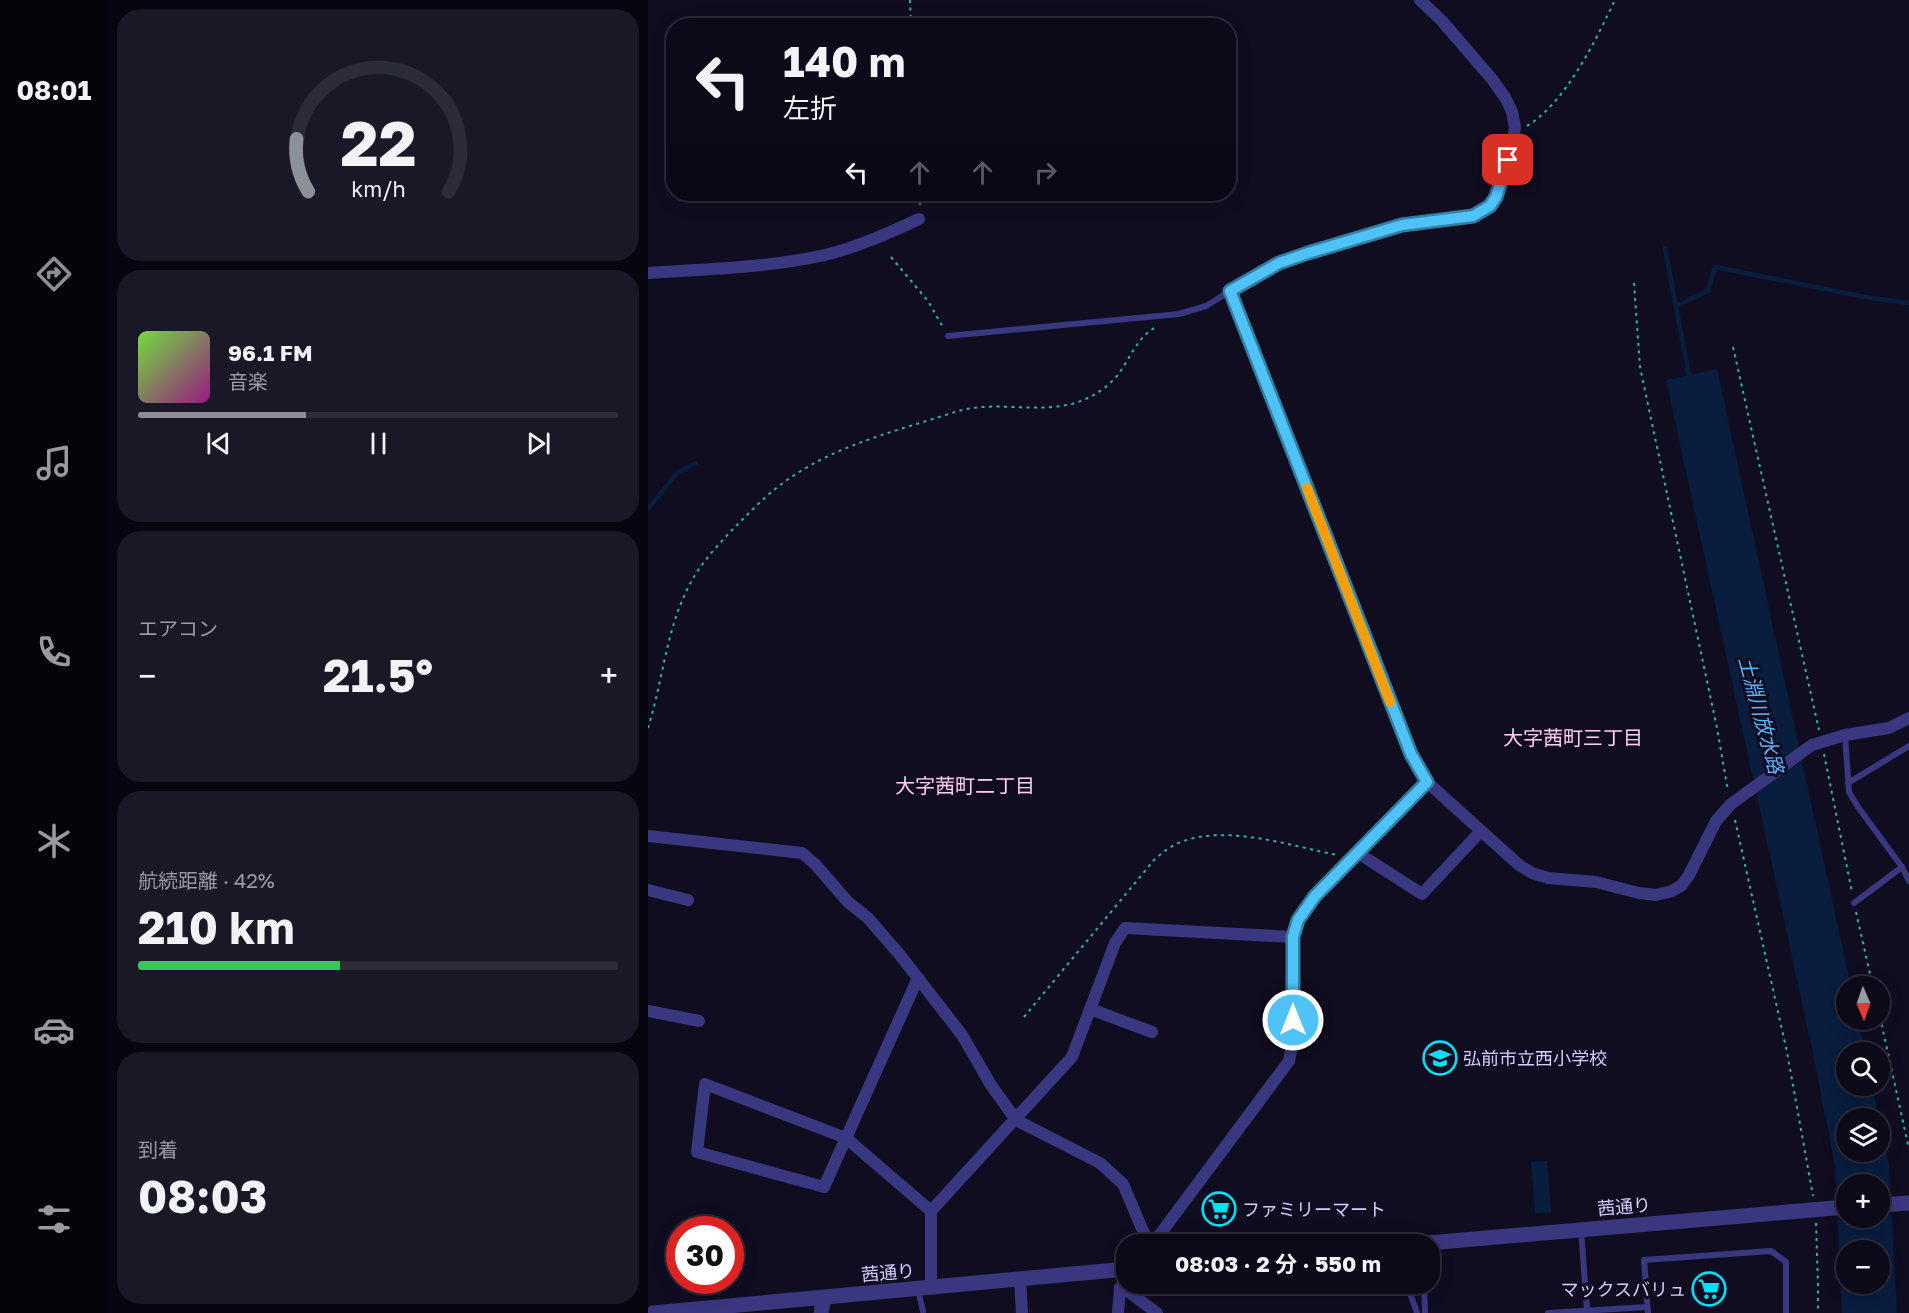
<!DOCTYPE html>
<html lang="ja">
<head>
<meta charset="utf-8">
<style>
  :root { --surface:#0c0a19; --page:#1a1826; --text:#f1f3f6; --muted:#9a9aa2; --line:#2c2b38; --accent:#8c9099 }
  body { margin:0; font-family:"Golos Text","Noto Sans JP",sans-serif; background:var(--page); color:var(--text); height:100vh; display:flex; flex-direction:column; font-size:22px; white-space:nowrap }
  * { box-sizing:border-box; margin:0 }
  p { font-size:20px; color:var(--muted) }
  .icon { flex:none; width:33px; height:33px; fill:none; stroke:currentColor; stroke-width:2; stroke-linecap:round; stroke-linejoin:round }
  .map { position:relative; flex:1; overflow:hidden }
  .details { display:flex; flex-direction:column; gap:9px; padding:9px; background:#07060e; width:540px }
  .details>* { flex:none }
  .top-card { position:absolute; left:18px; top:18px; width:570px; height:183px; border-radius:24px; box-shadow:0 3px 15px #0003,0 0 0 2px var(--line); background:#0c0a19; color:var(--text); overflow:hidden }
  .needle { width:39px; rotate:178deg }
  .buttons { position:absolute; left:1188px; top:976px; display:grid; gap:12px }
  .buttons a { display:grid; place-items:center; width:54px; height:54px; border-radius:50%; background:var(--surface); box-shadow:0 3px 15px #0003,0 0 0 2px var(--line); font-size:30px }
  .speed { position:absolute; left:18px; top:1216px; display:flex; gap:12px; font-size:30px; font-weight:700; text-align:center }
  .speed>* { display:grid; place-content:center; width:78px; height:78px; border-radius:50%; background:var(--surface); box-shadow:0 3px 15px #0003,0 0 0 2px var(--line); line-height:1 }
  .speed .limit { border:9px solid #d22; background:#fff; color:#111 }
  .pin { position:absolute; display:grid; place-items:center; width:51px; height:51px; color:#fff; margin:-26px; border-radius:12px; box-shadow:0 3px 9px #0006 }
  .me { position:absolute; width:66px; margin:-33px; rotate:0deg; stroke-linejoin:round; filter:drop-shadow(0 0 4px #0008) }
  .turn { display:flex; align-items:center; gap:21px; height:126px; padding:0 18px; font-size:27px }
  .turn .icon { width:78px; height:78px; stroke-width:2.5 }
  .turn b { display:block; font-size:42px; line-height:51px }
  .lanes { display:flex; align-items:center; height:57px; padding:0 18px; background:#0003; justify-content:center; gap:30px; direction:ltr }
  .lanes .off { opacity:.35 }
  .big { font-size:45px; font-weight:700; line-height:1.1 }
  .details .card { flex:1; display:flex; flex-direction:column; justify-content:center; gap:9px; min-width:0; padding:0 21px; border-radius:24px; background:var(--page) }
  .details .dial { align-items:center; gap:0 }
  .dial svg { height:156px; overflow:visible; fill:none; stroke:var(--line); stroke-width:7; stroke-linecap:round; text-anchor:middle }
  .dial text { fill:var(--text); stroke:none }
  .song { display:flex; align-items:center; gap:18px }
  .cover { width:72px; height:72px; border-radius:9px; background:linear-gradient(135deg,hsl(100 70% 55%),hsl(310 70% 35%)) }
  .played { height:6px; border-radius:3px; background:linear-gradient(90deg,var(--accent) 35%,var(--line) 35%) }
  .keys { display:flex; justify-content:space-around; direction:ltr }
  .heat { display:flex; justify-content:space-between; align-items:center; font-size:33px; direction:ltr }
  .charge { height:9px; border-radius:4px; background:linear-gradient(90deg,#34c759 42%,var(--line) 0) }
  .trip { position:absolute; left:468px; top:1234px; width:324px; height:60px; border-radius:24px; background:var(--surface); box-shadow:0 3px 15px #0003,0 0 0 2px var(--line); font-weight:700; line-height:60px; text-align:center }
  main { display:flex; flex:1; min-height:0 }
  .tab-bar { display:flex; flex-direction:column; width:108px; justify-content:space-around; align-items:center; background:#05040a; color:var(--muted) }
  .tab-bar .icon { width:42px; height:42px }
  .tab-bar .active { color:var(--accent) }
  .tab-bar b { font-size:27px; color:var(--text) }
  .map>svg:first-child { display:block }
  .water { fill:#091d3f; fill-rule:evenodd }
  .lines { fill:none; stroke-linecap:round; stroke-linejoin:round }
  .stream { stroke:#091d3f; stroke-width:4.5 }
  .path { stroke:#2cb4ab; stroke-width:2; stroke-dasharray:3 4.5; stroke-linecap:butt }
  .service { stroke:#3a3781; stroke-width:6 }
  .minor { stroke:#3a3781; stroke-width:12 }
  .tertiary { stroke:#3a3781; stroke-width:15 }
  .route-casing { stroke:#337fa1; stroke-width:15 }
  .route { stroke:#4fc3f7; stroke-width:10 }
  .slow { stroke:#f59e0b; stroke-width:10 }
  .labels { text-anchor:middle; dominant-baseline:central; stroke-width:6; stroke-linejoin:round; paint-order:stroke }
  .poi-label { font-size:18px; fill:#d3cdff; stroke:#100d21; text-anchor:start }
  .street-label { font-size:18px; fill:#d3cdff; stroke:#100d21 }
  .water-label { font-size:20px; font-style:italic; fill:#5bb4ff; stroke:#100d21 }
  .neighbourhood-label { font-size:20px; fill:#ffcfee; stroke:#100d21 }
</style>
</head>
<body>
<main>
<nav class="tab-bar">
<b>08:01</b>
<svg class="icon active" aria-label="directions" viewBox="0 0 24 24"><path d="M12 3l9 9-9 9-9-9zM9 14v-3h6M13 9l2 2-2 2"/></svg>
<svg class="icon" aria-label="music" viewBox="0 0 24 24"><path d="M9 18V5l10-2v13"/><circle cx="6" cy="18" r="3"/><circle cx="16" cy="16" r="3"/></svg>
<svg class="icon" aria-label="phone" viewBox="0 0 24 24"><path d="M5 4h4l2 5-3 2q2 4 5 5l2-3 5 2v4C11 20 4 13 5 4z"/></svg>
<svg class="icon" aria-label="climate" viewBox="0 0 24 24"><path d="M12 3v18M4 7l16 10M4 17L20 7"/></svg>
<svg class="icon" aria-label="car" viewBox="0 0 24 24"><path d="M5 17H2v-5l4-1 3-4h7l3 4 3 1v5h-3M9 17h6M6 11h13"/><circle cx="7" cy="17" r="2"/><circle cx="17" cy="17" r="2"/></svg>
<svg class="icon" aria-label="filters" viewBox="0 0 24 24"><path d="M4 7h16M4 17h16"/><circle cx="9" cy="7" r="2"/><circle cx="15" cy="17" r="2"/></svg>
</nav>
<section class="details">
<div class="card dial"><svg viewBox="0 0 100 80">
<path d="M14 69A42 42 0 1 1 86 69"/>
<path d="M14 69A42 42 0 0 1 8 42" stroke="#8c9099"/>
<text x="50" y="56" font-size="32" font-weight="700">22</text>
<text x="50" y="72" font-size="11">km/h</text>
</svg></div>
<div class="card">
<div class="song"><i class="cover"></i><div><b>96.1 FM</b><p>音楽</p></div></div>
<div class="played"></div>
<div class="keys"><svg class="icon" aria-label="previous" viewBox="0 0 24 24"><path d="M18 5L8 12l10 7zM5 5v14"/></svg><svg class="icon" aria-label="pause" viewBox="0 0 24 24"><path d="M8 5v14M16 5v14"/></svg><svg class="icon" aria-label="next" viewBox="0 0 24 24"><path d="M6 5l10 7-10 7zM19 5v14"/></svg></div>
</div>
<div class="card"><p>エアコン</p>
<div class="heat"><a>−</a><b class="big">21.5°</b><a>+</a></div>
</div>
<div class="card"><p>航続距離 · 42%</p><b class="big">210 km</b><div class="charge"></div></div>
<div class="card"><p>到着</p><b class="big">08:03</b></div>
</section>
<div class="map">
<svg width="1261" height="1313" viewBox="0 0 1261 1313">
  <rect width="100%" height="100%" fill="#100d21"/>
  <!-- water -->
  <g class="water">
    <path d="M1069 369 1203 987H1198V1020H1210L1217 1053H1198V1086H1224L1231 1119H1198V1152H1232V1119L1241 1165 1249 1313H1194L1187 1166 1162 1039 1018 380ZM1198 1185H1232V1218H1198ZM1198 1251H1232V1284H1198Z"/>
    <path d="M899 1161 903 1212 887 1213 883 1162Z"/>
  </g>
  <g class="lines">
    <!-- stream -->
    <g class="stream">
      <path d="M1017 248 1042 381"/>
      <path d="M1028 306 1060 291 1067 267 1223 298 1261 303"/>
      <path d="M0 509 29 473 48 463"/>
    </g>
    <!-- path -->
    <g class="path">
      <path d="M262 0 263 26"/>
      <path d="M879 126C919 101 947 41 967 0"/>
      <path d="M272 194V207"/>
      <path d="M243 257 280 301 296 329"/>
      <path d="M986 283 992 367 1069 728 1080 791"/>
      <path d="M1085 347 1171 730"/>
      <path d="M0 728C14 684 18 633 38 592 49 567 68 547 87 527 105 509 123 490 145 476 181 452 220 439 262 426 279 421 297 415 314 410 356 400 400 417 440 398 451 393 461 385 469 376 482 359 489 337 508 327"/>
      <path d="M1176 754 1204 892"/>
      <path d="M1087 820 1139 1052 1165 1196"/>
      <path d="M1208 912 1225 987"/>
      <path d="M376 1017 506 860C514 853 522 846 533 842 579 824 643 846 689 855"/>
      <path d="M1232 1017 1261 1149"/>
      <path d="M1168 1223 1170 1285V1313"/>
    </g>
    <!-- service -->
    <g class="service">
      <path d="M300 336 531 314 558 306 582 291"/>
      <path d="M1197 735 1201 792 1210 807 1254 867 1261 881"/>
      <path d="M1200 783 1261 746"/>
      <path d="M1206 903 1254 867"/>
      <path d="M933 1230 939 1310"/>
      <path d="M759 1284 769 1313"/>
      <path d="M776 1284 777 1313"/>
      <path d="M270 1290 275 1311"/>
      <path d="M900 1313 999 1307"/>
      <path d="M1000 1313 996 1260 1123 1251 1138 1262V1313"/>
    </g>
    <!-- minor -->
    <g class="minor">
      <path d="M772 0 794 21 844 79 858 99 864 112 867 127 864 147 848 197 842 206 825 216 754 225 631 263 582 291 763 754 779 782 871 865 884 873 900 878 948 882 991 893 1008 895 1024 891 1034 885 1041 875 1068 821 1083 804 1164 745 1197 735 1241 728 1261 718"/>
      <path d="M0 273C59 269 119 268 177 255 210 247 241 233 271 219"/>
      <path d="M0 836 154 853 167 864 200 902 220 918 252 955 314 1035 343 1085 368 1120 452 1163 475 1184 501 1245"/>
      <path d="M710 853 774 894 833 831"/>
      <path d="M0 890 40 900"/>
      <path d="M270 978 176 1187 49 1152 57 1084 198 1138 283 1211V1288"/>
      <path d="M442 1009 504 1032"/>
      <path d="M0 1011 51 1021"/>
      <path d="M283 1211 424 1057 467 943 477 928 645 937"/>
      <path d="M504 1245 641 1061 645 1041V937L650 920 667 896 779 782"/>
      <path d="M372 1280 374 1313"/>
      <path d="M472 1288 481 1292 509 1313"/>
      <path d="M470 1313 472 1288 478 1279"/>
    </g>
    <!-- tertiary -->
    <g class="tertiary">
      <path d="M1232 1205 1261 1203"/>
      <path d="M757 1245 1198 1207"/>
      <path d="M5 1313 478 1269"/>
      <path d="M173 1313 176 1298"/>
    </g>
  </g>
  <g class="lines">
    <!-- route casing -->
    <g class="route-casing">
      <path id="route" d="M645 1020V937L650 920 667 896 779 782 763 754 582 291 631 263 660 253 754 225 825 216 842 206 848 197 860 160"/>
    </g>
    <!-- route -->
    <use href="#route" class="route"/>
    <!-- slow -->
    <path class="slow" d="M659 488 742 702"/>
  </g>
  <!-- icons -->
  <defs>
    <g id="school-ring" transform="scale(1.725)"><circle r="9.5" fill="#100d21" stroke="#00e1f8" stroke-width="1.5"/><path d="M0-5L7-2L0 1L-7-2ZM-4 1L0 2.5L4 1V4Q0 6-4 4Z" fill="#00e1f8"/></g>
    <g id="supermarket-ring" transform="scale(1.725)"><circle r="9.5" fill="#100d21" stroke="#00e1f8" stroke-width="1.5"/><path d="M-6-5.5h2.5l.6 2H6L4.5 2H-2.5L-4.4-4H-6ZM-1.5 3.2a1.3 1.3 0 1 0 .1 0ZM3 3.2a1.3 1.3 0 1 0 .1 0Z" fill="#00e1f8"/></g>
  </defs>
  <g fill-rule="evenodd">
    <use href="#school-ring" x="792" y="1058"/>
    <use href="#supermarket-ring" x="571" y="1209"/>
    <use href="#supermarket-ring" x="1061" y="1289"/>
  </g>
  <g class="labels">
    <!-- poi labels -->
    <g class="poi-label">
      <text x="815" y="1058">弘前市立西小学校</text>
      <text x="594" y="1209">ファミリーマート</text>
      <text x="1038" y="1289" text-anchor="end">マックスバリュ</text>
    </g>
    <!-- street labels -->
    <g class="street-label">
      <text transform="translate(976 1206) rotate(-5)">茜通り</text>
      <text transform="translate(240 1272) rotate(-5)">茜通り</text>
    </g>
    <!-- water labels -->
    <g class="water-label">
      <text transform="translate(1114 715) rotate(75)">土淵川放水路</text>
    </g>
    <!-- neighbourhood labels -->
    <g class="neighbourhood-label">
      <text x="925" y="737">大字茜町三丁目</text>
      <text x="317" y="785">大字茜町二丁目</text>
    </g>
  </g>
</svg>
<div class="buttons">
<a><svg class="needle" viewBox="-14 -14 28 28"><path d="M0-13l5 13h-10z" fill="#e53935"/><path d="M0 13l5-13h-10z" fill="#9a9aa2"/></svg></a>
<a><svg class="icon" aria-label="search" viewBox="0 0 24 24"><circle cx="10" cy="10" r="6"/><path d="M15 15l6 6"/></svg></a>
<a><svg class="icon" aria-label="layers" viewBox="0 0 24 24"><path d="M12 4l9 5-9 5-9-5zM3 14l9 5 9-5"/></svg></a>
<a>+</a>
<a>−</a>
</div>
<div class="speed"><div class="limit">30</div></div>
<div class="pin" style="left:860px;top:160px;background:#d93025"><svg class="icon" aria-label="arrive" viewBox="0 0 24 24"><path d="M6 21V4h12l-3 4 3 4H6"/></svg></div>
<svg class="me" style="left:645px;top:1020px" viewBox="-20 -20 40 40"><circle r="17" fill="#4fc3f7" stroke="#fff" stroke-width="3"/><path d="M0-11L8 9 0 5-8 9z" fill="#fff"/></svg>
<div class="trip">08:03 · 2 分 · 550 m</div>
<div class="top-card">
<div class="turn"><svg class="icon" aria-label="left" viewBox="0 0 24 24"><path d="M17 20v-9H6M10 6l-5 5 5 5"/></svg><div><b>140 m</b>左折</div></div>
<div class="lanes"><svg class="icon" aria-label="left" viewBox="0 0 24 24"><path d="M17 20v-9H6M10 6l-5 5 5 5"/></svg><svg class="icon off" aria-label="ahead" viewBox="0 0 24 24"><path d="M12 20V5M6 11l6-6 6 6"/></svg><svg class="icon off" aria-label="ahead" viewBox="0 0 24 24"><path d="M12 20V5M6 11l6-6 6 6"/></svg><svg class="icon off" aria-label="right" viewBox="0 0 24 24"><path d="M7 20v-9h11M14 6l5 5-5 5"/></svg></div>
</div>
</div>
</main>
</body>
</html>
